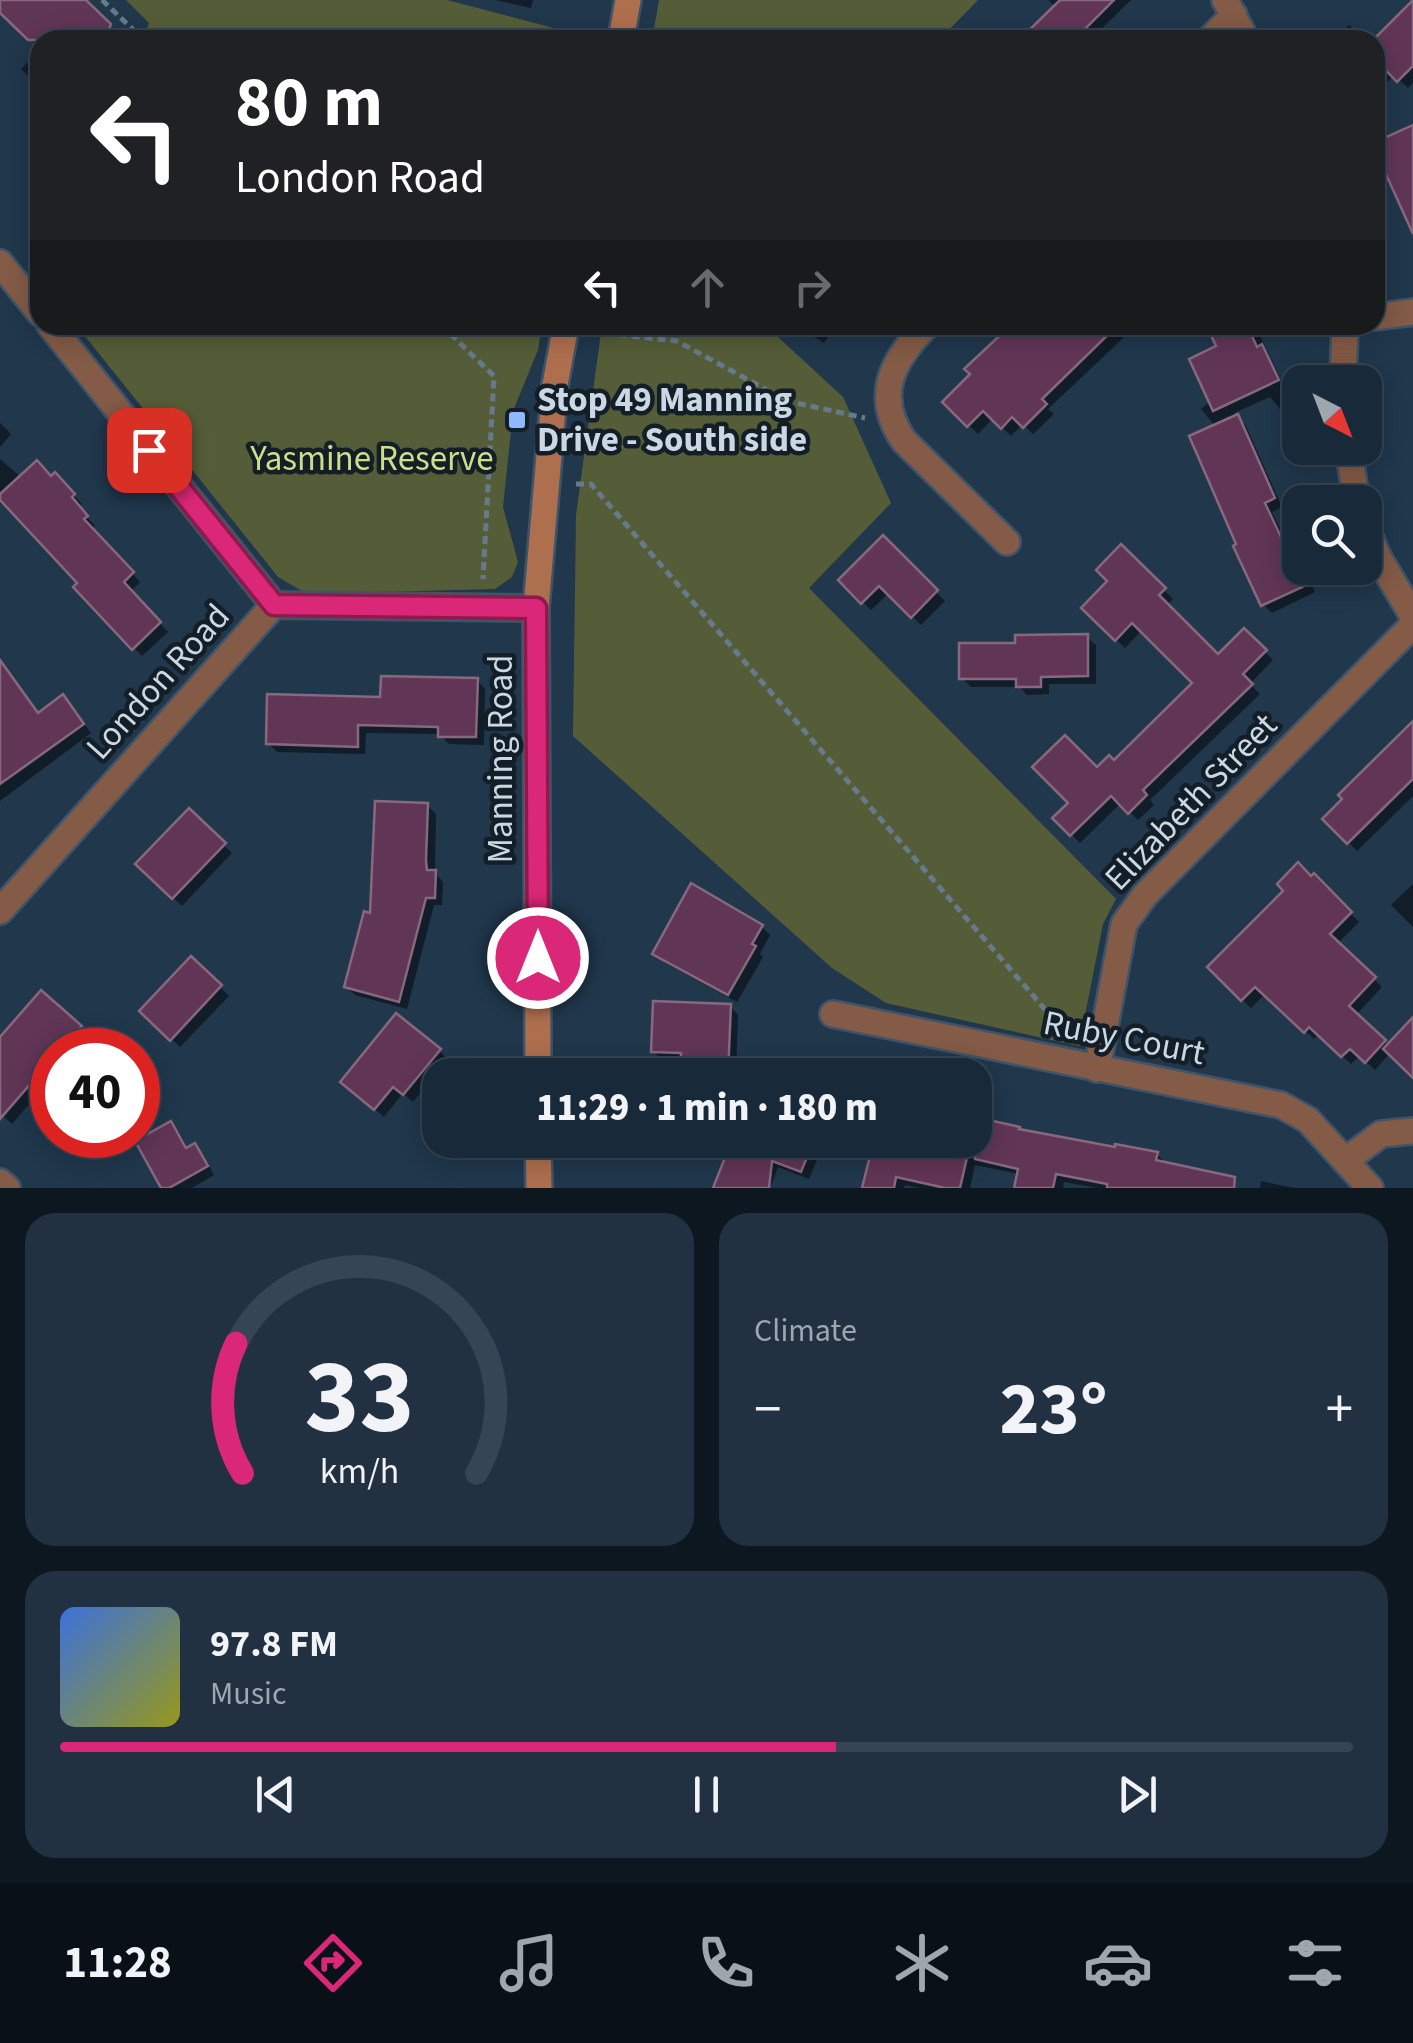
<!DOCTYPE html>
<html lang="en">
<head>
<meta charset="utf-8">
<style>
  :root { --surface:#182939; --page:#213141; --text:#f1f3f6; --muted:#9fa6ae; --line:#364553; --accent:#db2777 }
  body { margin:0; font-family:"Source Sans 3",sans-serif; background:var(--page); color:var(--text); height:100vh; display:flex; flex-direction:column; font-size:38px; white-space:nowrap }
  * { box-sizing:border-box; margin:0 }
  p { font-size:32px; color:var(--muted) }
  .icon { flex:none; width:55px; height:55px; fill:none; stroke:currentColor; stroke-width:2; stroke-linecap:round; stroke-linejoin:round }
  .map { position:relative; height:1188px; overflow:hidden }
  .drawer { display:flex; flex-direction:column; gap:25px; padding:25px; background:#0d171f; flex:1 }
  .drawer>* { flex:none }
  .banner { position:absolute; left:30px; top:30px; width:1355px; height:305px; border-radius:30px; box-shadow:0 5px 25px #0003,0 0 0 2px var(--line); background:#202124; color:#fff; overflow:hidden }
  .needle { width:65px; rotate:138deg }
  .controls { position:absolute; left:1282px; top:365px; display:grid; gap:20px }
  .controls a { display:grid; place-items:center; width:100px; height:100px; border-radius:20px; background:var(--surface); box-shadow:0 5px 25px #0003,0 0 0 2px var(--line); font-size:50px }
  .speed { position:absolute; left:30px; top:1028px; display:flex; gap:20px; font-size:50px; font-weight:700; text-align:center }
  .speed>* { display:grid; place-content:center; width:130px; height:130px; border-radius:50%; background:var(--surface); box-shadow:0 5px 25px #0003,0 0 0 2px var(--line); line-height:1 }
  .speed .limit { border:15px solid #d22; background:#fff; color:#111 }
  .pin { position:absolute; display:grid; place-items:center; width:85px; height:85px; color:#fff; margin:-42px; border-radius:20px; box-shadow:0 5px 15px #0006 }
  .me { position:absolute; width:110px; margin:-55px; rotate:0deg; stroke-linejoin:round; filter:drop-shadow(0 0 8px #0008) }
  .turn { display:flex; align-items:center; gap:35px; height:210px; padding:0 40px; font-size:45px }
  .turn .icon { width:130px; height:130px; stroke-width:2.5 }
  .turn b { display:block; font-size:70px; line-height:85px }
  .lanes { display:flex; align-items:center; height:95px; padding:0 40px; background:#0003; justify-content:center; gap:50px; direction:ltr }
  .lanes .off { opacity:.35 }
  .big { font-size:75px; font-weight:800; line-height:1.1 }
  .drawer .card { flex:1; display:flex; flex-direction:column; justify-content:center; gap:15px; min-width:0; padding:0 35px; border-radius:30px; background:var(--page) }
  .drawer .dial { align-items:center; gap:0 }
  .dial svg { height:260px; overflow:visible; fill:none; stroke:var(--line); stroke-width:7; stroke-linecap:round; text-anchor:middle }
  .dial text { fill:var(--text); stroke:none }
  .song { display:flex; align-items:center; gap:30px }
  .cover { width:120px; height:120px; border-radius:15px; background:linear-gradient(135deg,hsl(220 70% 55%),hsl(60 70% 35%)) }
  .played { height:10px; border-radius:5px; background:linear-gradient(90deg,var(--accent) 60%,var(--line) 60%) }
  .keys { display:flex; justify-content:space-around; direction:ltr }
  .heat { display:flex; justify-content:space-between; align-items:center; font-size:55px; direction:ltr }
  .drawer .tiles { flex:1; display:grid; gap:25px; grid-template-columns:1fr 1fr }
  .card:last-child { grid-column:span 2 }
  .trip { position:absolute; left:422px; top:1058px; width:570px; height:100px; border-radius:30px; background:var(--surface); box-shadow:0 5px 25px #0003,0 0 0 2px var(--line); font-weight:800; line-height:100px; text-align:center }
  .dock { display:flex; height:160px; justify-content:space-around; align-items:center; background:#0a1017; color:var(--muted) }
  .dock .icon { width:70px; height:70px }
  .dock .selected { color:var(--accent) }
  .dock b { font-size:45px; color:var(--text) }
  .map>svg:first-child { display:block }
  .green { fill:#555d38 }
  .shadow { fill:#0007 }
  .building { fill:#613556; stroke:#87697e; stroke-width:2.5 }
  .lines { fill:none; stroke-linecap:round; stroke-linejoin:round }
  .street-casing { stroke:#3f5468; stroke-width:30 }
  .secondary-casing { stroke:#3f5468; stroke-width:30 }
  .path { stroke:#677a8c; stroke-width:5; stroke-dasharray:8 5; stroke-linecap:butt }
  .street { stroke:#835b46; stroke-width:25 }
  .secondary { stroke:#ae6f4e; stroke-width:25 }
  .route-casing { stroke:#8e194d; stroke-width:25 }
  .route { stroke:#db2777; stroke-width:18 }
  .poi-dot { fill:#90b8fd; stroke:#131e27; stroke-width:4 }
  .labels { text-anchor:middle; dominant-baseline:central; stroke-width:9; stroke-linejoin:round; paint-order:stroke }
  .poi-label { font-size:35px; font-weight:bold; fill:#cad8e5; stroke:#131e27; text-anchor:start }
  .park-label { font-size:35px; fill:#ccde8b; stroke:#131e27 }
  .street-label { font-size:35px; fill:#cad8e5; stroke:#131e27 }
</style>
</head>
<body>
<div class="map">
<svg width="1413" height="1188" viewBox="0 0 1413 1188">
  <rect width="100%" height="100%" fill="#20374c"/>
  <!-- green -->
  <g class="green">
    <path d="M126 0H447L588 37 587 40H143L149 23Z"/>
    <path d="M659 0H978L939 40H652Z"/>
    <path d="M76 325H542L538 350 513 411 503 507 518 562 512 577 495 589 307 594 278 577Z"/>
    <path d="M602 325H765L843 397 891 503 809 588 1116 899 1103 924 1079 1046 886 1003 832 968 573 736 576 515Z"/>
  </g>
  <!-- shadow -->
  <g class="shadow">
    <path d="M0 0H82L123 40H40V49L0 11Z"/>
    <path d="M495 0H533L531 8Z"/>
    <path d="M1048 0H1131L1090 40H1023L1056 7Z"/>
    <path d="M1413 20V83L1408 88 1394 75 1381 88 1375 82V41Z"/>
    <path d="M1349 25 1364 40H1333Z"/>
    <path d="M40 49V87L21 69Z"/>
    <path d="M796 325H836L824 343Z"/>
    <path d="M1013 325H1137L1048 409 1054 414 1033 434 1023 424 1011 436 993 418 978 434 945 402 973 374Z"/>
    <path d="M1224 325H1255L1296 411 1286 416 1270 397 1234 413 1246 426 1282 507 1272 512 1293 557 1300 563V568H1304L1315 592 1272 613 1263 604 1239 545 1216 427 1201 409 1238 379Z"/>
    <path d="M0 423 11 434 0 447Z"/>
    <path d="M0 459 21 477 51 479 55 475 82 504 78 507 95 526 91 529 140 582 130 592 168 632 142 656 76 587 80 584 0 497Z"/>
    <path d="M883 539 945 601 921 625 889 593 871 610 841 580Z"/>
    <path d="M1121 547 1173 599 1166 606 1218 657 1244 631 1273 660 1250 684 1260 694 1150 800 1154 805 1138 820 1121 803 1080 843 1056 818 1097 771 1114 764 1196 683 1142 630 1125 648 1084 608 1110 581Z"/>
    <path d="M1087 637 1096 645V684H1049V694L1027 695 1020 687H971L962 678Z"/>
    <path d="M0 680 39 715 71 706 91 733 0 801Z"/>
    <path d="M477 680 485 689 484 745 449 744 439 734 366 733 365 754 277 752 268 743 383 700Z"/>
    <path d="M1413 724V796L1357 851 1326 819Z"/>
    <path d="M427 805 436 814 435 873 443 882 442 905H434L407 1009 355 995 346 987 373 916Z"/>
    <path d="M189 812 232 853 182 906 138 864Z"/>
    <path d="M1314 877 1359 922 1337 944 1382 987 1356 1015 1389 1046 1413 1021V1075L1390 1053 1375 1070 1360 1056 1351 1064 1319 1034 1314 1039 1265 994 1251 1008 1210 967Z"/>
    <path d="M1413 884V927L1391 905Z"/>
    <path d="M762 927 770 935 760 954 763 957 737 1002 664 962 656 953Z"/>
    <path d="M191 960 229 996 180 1047 142 1011Z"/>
    <path d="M730 1006 738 1015 736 1075H685L683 1060H662L653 1051Z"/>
    <path d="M80 1028 88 1036 76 1050H52V1077L12 1124 0 1113V1041Z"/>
    <path d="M439 1051 448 1059 413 1102 403 1093 384 1117 352 1090Z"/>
    <path d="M975 1119 1022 1132 1157 1154 1166 1163 1207 1180 1206 1188H1097L1064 1182 1063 1188H1017L1019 1174 975 1165 970 1188H920L905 1185 904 1188H865L874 1151 853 1146 847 1140H975Z"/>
    <path d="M170 1124 179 1132 189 1150 194 1146 203 1155 214 1175 192 1188H164L138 1142Z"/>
    <path d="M718 1140H825L809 1179 778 1167 771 1186 745 1176 743 1188H715L733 1146Z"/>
    <path d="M1261 1181 1294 1188H1260Z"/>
  </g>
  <!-- building -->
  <g class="building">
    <path d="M0 0H86L111 24 105 40H28L0 13Z"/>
    <path d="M1060 0H1114L1079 35 1074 30 1064 40H1019Z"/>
    <path d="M1413 0V66L1397 82 1375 59V38Z"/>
    <path d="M1413 125V234L1375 150V142Z"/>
    <path d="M1011 325H1118L1042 399 1047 404 1023 428 1012 417 1001 429 983 411 967 427 942 402 970 374 964 369Z"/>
    <path d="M1206 325H1247L1257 347 1262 344 1279 380 1213 411 1189 359 1216 346Z"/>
    <path d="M1238 414 1275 498 1265 503 1290 556 1295 554 1309 584 1261 606 1233 546 1236 544 1189 436Z"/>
    <path d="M37 460 51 476 55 472 75 494 72 497 88 516 84 519 134 572 124 582 161 622 132 650 73 587 77 583 0 500V494Z"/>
    <path d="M883 535 938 590 911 618 879 586 861 604 838 580Z"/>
    <path d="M1121 544 1166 588 1159 595 1218 654 1244 628 1267 650 1243 674 1253 684 1143 790 1147 795 1128 814 1111 796 1070 836 1052 818 1068 803 1032 767 1065 735 1097 767 1109 755 1114 760 1192 683 1132 623 1115 641 1081 608 1107 581 1096 570Z"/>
    <path d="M1088 634V676L1041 677V687H1016V679H959V643H1015V635Z"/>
    <path d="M0 660 38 713 63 694 84 724 0 784Z"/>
    <path d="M381 676 478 678 476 737H438V727L358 725V747L266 744 267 694 380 697Z"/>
    <path d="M1413 721V779L1347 844 1322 819 1342 799 1338 795Z"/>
    <path d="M375 801 428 803 426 860 427 870H436L435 898H426L399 1002 344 987 364 911 370 913Z"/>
    <path d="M189 808 226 843 172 899 135 864Z"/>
    <path d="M1298 862 1311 876 1314 873 1352 912 1330 934 1376 977 1349 1006 1386 1040 1365 1063 1350 1049 1341 1057 1309 1027 1304 1033 1255 987 1241 1001 1207 967 1283 891 1277 884Z"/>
    <path d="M691 883 763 925 752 944 756 946 728 995 652 954Z"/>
    <path d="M191 956 222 985 170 1041 139 1011Z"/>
    <path d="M41 990 82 1026 60 1050H52V1059L0 1119V1037Z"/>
    <path d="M653 1001 731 1004 728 1075 680 1074 681 1053 651 1052Z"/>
    <path d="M396 1013 441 1049 403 1095 393 1087 374 1110 340 1082Z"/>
    <path d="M1413 1017V1078L1383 1049Z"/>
    <path d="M975 1117 1020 1127 1019 1129 1115 1147V1144L1158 1152 1156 1160 1235 1177 1234 1188H1107V1184L1056 1174 1053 1188H1014L1018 1169 975 1159Z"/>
    <path d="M171 1121 186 1148 195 1143 208 1166 169 1188H161L135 1141Z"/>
    <path d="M722 1140H814L801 1172 772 1161 769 1188H713L730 1145 722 1142Z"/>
    <path d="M874 1140H971L960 1188H945L896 1177 894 1188H862Z"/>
  </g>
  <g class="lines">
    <!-- street casing -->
    <g class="street-casing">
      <g id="street">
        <path d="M1225 0 1246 40"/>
        <path d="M1209 40 1234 15"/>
        <path d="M0 263 40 313"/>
        <path d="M1375 317 1413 312"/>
        <path d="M50 325 274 605"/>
        <path d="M927 325C892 360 873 396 904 441L1007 542"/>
        <path d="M1343 382 1345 325"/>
        <path d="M1348 448 1357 502"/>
        <path d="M1365 525 1378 557 1413 616"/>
        <path d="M0 911 274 605 536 608"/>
        <path d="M833 1014 1281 1105 1308 1120 1370 1188"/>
        <path d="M1097 1069 1124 924 1145 895 1413 625"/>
        <path d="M1345 1161 1381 1134 1413 1131"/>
        <path d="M0 1182 7 1188"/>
      </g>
    </g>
    <!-- secondary casing -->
    <g class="secondary-casing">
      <g id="secondary">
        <path d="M621 40 628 0"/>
        <path d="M538 1075 536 608 555 385 566 325"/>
        <path d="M538 1140 539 1188"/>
      </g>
    </g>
    <!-- path -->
    <g class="path">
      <path d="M102 0 144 40"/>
      <path d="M441 325 494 376 483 579"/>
      <path d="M593 332 677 341 787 401 865 418"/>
      <path d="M576 484H591L1062 1029 1061 1033"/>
    </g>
    <!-- street -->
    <use href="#street" class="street"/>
    <!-- secondary -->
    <use href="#secondary" class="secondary"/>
  </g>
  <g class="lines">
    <!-- route casing -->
    <g class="route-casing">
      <path id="route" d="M149 450 274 605 536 608 538 958"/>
    </g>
    <!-- route -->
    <use href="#route" class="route"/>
  </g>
  <!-- markers -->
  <rect class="poi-dot" x="507" y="410" width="20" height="20" rx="5"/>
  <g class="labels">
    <!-- poi labels -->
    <g class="poi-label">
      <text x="537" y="400">Stop 49 Manning<tspan x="537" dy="40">Drive - South side</tspan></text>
    </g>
    <!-- park labels -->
    <g class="park-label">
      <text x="372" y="459">Yasmine Reserve</text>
    </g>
    <!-- street labels -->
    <g class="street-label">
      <text transform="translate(158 682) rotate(-48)">London Road</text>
      <text transform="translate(501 759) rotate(-90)">Manning Road</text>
      <text transform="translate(1191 802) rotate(-46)">Elizabeth Street</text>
      <text transform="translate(1124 1038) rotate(11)">Ruby Court</text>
    </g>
  </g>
</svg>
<div class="controls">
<a><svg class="needle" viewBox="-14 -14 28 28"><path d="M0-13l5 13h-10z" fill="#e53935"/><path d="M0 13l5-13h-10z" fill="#9fa6ae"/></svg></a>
<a><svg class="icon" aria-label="search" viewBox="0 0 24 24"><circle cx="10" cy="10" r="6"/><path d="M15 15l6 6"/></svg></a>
</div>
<div class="speed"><div class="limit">40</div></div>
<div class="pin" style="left:149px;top:450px;background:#d93025"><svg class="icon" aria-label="arrive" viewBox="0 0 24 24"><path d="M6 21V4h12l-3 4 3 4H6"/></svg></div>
<svg class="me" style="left:538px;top:958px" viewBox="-20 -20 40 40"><circle r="17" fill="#db2777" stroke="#fff" stroke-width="3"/><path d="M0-11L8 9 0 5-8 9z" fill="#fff"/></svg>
<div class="trip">11:29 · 1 min · 180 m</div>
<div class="banner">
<div class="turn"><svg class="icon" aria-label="left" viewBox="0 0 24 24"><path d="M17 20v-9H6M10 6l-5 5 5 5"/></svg><div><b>80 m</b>London Road</div></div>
<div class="lanes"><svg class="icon" aria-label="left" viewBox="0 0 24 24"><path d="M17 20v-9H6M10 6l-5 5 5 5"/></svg><svg class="icon off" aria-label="ahead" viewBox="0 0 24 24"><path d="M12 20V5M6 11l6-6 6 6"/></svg><svg class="icon off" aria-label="right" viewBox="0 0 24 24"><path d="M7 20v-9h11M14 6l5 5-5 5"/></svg></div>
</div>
</div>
<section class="drawer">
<div class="tiles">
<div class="card dial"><svg viewBox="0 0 100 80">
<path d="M14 69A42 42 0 1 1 86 69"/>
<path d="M14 69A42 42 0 0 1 12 29" stroke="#db2777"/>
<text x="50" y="56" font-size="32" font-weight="700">33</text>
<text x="50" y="72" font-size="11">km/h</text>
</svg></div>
<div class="card"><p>Climate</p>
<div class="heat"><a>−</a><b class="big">23°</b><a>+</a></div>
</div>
<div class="card">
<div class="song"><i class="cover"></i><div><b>97.8 FM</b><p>Music</p></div></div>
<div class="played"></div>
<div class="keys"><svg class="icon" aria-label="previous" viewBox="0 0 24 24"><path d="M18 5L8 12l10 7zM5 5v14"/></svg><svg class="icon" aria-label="pause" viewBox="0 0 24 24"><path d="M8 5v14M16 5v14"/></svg><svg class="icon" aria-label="next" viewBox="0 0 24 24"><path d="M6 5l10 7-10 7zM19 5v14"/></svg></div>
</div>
</div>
</section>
<nav class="dock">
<b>11:28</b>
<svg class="icon selected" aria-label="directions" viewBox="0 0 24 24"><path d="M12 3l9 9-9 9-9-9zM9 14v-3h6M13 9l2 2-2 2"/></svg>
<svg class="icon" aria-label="music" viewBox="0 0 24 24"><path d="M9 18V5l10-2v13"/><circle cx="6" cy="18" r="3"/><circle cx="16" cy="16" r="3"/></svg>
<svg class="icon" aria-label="phone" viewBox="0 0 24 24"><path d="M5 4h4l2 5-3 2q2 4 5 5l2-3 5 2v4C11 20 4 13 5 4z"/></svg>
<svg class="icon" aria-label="climate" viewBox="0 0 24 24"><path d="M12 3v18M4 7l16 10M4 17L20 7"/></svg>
<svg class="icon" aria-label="car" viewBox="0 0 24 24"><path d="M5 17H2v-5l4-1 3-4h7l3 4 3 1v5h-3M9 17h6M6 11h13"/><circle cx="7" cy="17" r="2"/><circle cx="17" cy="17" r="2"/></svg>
<svg class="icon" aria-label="filters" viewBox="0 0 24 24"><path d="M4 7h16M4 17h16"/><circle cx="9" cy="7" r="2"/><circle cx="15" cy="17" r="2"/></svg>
</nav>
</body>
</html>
